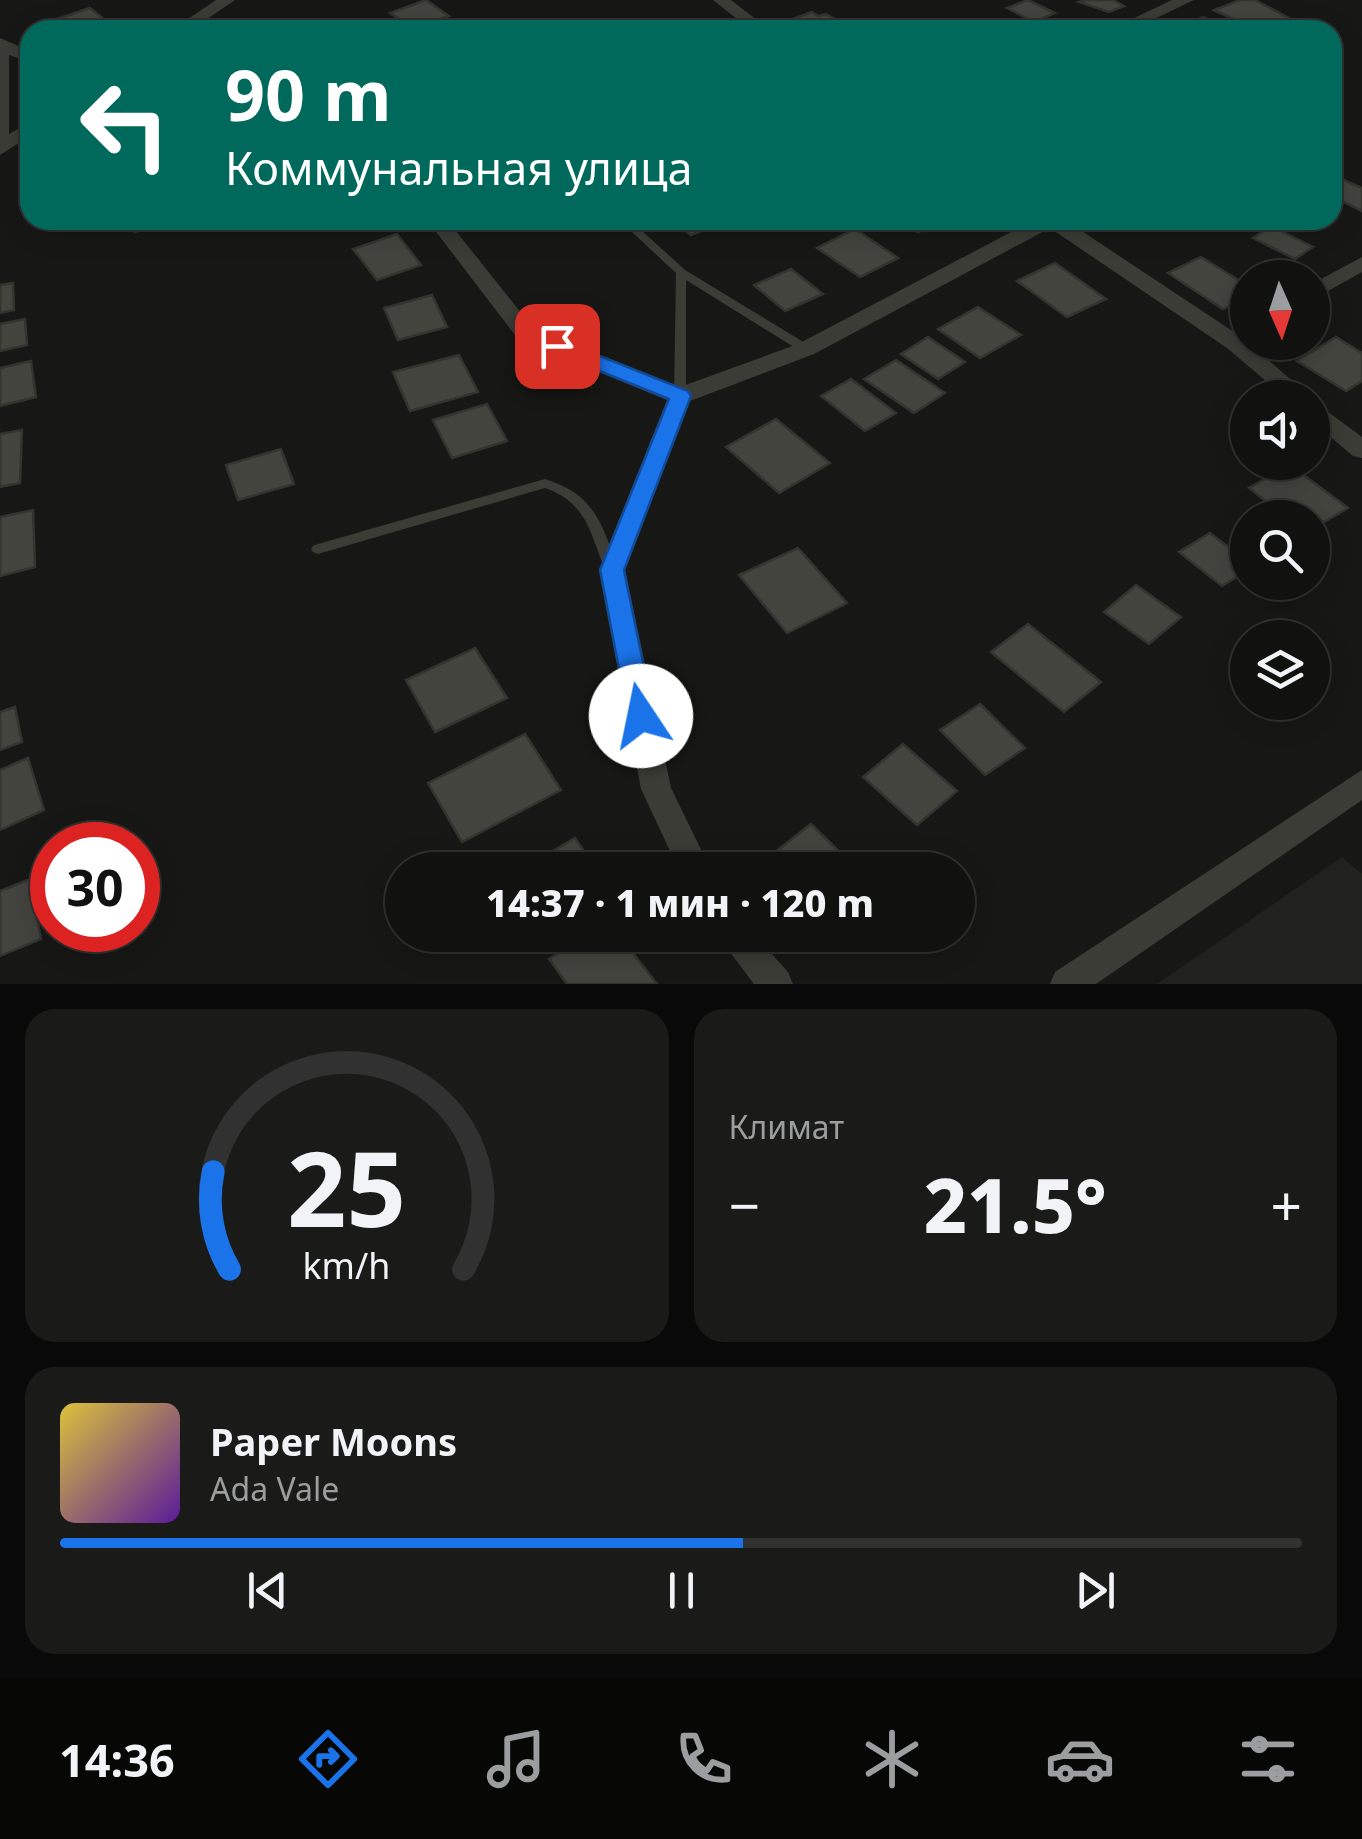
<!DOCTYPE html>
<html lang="ru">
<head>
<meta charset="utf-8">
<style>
  :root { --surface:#111110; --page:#1a1a19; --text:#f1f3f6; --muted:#9c9d9f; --line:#303130; --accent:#1a73e8 }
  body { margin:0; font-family:"Noto Sans",sans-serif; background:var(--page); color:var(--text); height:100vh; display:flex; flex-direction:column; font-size:38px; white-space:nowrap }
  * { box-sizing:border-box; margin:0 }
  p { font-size:32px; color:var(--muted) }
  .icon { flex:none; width:55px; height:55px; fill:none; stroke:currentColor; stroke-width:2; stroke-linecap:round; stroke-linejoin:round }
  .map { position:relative; height:984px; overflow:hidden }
  .panel { display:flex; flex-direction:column; gap:25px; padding:25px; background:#090909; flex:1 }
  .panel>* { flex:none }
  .banner { position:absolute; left:20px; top:20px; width:1322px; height:210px; border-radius:30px; box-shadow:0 5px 25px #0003,0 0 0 2px var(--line); background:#00695c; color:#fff; overflow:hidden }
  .needle { width:65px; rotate:177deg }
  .fabs { position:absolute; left:1230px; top:260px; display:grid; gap:20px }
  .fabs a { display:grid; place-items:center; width:100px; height:100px; border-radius:50%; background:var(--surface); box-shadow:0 5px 25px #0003,0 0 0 2px var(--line); font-size:50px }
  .speed { position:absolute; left:30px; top:822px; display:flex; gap:20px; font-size:50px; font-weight:700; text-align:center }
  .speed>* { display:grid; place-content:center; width:130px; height:130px; border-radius:50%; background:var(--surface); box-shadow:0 5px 25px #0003,0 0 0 2px var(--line); line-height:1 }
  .speed .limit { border:15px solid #d22; background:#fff; color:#111 }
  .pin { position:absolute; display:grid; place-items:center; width:85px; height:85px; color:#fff; margin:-42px; border-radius:20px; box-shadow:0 5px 15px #0006 }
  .me { position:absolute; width:110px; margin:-55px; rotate:349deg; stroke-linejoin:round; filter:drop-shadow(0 0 8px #0008) }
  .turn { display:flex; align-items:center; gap:35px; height:210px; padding:0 40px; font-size:45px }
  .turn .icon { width:130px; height:130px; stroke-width:2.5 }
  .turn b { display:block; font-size:70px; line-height:85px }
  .big { font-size:75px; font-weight:800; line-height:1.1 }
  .panel .tile { flex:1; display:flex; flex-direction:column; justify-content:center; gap:15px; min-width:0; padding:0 35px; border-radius:30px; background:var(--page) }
  .panel .dial { align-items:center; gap:0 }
  .dial svg { height:260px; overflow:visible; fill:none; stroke:var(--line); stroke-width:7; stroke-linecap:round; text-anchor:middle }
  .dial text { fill:var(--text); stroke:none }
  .song { display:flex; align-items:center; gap:30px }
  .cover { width:120px; height:120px; border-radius:15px; background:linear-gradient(135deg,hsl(50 70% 55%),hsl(270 70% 35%)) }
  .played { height:10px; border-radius:5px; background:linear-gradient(90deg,var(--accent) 55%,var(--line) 55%) }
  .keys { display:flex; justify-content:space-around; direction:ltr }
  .heat { display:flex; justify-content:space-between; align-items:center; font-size:55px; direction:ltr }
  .panel .tiles { flex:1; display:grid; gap:25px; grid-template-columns:1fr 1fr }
  .tile:last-child { grid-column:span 2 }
  .trip { position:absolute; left:385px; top:852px; width:590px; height:100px; border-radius:50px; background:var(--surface); box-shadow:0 5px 25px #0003,0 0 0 2px var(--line); font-weight:800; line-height:100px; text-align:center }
  .menu { display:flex; height:160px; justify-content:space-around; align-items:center; background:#070706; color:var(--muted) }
  .menu .icon { width:70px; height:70px }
  .menu .selected { color:var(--accent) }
  .menu b { font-size:45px; color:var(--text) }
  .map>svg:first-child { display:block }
  .built { fill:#21211e }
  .building { fill:#44443f; stroke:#33332f; stroke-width:2.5 }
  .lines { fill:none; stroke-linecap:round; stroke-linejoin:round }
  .service { fill:#3c3c36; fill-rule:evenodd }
  .minor { fill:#3c3c36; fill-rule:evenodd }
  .route { fill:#1a73e8; stroke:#114b97; stroke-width:2.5 }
</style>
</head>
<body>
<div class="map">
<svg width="1362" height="984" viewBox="0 0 1362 984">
  <rect width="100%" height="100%" fill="#171715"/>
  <!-- built -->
  <path class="built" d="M1342 857 1362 874V984H1157Z"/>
  <!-- building -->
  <g class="building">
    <path d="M426 0 449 16 413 28 390 13Z"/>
    <path d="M1028 0 1055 13 1034 22 1007 8Z"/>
    <path d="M1085 0H1113L1124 6 1109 12 1079 2Z"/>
    <path d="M1240 0H1255L1298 23 1282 30 1260 20 1246 25 1214 10Z"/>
    <path d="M90 8 110 24 93 30H58L48 22Z"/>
    <path d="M812 12 818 16 826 14 844 24 811 30 793 19Z"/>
    <path d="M1203 17 1232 30H1175Z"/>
    <path d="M1344 180 1362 188V211L1332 196V187Z"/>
    <path d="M126 220H170L135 232Z"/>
    <path d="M671 220H713L718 224 691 235Z"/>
    <path d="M901 220H947L918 232Z"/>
    <path d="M1271 226 1313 247 1295 259 1253 238Z"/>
    <path d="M855 229 898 258 860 277 817 248Z"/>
    <path d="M397 234 421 265 377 280 353 249Z"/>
    <path d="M1201 257 1248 286V296L1223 309 1168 273Z"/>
    <path d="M1055 263 1106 299 1067 317 1017 281Z"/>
    <path d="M791 269 823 294 785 311 754 285Z"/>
    <path d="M13 283 14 310 0 313V285Z"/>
    <path d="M432 295 447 327 398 340 384 308Z"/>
    <path d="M978 307 1021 335 980 358 938 329Z"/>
    <path d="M25 319 27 345 0 351V324Z"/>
    <path d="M928 337 965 362 938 379 901 354Z"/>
    <path d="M1336 337 1362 353V381L1346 391 1297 361Z"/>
    <path d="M459 355 478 392 410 411 393 372Z"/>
    <path d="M896 360 945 393 914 413 864 379Z"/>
    <path d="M31 361 36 397 0 406V368Z"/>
    <path d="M851 379 896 413 865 431 821 396Z"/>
    <path d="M487 404 507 441 452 458 433 420Z"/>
    <path d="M776 419 830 463 779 493 726 447Z"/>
    <path d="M22 430 20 483 0 487V434Z"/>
    <path d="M281 449 294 484 238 500 226 465Z"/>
    <path d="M1290 465 1348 508 1312 529V518H1287L1249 488Z"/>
    <path d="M33 510 35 567 0 576V517Z"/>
    <path d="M1210 533 1248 562V570L1222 586 1179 552Z"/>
    <path d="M798 548 847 603 787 633 739 575Z"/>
    <path d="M1136 585 1181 617 1149 644 1104 612Z"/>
    <path d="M1028 624 1101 682 1064 712 991 652Z"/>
    <path d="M475 648 507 698 435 732 406 680Z"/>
    <path d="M980 704 1025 748 985 775 940 730Z"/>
    <path d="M15 707 22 742 0 750V712Z"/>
    <path d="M525 734 561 790 462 842 428 783Z"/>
    <path d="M903 744 957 791 917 825 863 777Z"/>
    <path d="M28 758 44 810 0 830V770Z"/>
    <path d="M811 824 858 870 756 867Z"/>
    <path d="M575 838 597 870H521Z"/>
    <path d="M30 879 41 939 0 956V891Z"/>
    <path d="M585 935H619L657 984H567L549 959Z"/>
  </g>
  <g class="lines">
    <!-- service -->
    <g class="service">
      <path d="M619 220H630L685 270 810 346 812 349 810 352H802L686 280V396L680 400 676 399 674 396 676 273Z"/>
      <path d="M545 479C595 495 601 522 618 568L616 572H606C590 534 588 503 545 488L318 554 313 552 311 549 313 546 318 544Z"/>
    </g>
    <!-- minor -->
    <g class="minor">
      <path d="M216 0H235L191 30H172Z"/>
      <path d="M713 0H731L770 30H751Z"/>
      <path d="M1172 0H1194L1131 30H1109Z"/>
      <path d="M0 38 30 51V62L9 55V134L30 122V136L0 155Z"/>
      <path d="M427 220H447L534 329 680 387 798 344 1034 220H1065L1243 338 1312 398H1286L1227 348 1050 228 814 354 690 401 625 570 671 788 711 870H679L641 789 599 570 667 400 518 339Z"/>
      <path d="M1362 257V272L1312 300V284Z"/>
      <path d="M1312 400 1362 437V458L1353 456 1312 421Z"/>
      <path d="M1362 770V800L1096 984H1050L1055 972Z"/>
      <path d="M717 935H755L788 972 793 984H754Z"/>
    </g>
  </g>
  <!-- route -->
  <path class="route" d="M557 339 688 391 691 396 624 570 654 716 651 724 641 728 632 724 628 716 600 570 669 399 550 351 547 346Z"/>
</svg>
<div class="fabs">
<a><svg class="needle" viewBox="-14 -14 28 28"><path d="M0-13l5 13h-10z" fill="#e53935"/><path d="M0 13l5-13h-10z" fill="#9c9d9f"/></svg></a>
<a><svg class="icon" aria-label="sound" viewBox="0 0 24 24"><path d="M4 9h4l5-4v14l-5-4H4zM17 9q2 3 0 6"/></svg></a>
<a><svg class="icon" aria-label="search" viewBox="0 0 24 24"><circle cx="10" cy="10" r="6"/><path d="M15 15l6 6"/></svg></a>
<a><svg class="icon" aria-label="layers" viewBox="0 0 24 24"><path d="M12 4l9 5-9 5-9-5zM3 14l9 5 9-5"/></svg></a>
</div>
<div class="speed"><div class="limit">30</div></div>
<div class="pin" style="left:557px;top:346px;background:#d93025"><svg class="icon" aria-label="arrive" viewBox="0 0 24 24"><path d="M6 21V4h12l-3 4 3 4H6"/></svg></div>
<svg class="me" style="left:641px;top:716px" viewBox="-20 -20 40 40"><circle r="19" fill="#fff"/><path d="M0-13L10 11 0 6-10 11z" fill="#1a73e8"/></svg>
<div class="trip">14:37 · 1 мин · 120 m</div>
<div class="banner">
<div class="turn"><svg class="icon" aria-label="left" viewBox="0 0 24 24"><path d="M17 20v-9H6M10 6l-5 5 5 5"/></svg><div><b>90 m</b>Коммунальная улица</div></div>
</div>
</div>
<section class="panel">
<div class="tiles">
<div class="tile dial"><svg viewBox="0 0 100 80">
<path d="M14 69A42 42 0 1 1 86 69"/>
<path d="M14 69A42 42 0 0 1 9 39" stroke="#1a73e8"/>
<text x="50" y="56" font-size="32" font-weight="700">25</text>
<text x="50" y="72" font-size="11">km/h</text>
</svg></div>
<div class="tile"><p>Климат</p>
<div class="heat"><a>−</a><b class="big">21.5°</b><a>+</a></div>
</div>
<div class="tile">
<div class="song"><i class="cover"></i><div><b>Paper Moons</b><p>Ada Vale</p></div></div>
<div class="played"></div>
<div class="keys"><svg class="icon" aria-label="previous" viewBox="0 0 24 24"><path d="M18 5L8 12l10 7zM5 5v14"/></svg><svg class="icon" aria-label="pause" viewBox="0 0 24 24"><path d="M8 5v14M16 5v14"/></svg><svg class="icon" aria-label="next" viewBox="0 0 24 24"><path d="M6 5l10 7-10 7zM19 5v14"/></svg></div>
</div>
</div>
</section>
<nav class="menu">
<b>14:36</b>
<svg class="icon selected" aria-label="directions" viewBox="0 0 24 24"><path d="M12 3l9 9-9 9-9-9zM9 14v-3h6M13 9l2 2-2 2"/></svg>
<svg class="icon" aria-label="music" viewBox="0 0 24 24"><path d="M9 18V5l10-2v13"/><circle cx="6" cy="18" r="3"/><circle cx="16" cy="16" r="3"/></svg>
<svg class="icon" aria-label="phone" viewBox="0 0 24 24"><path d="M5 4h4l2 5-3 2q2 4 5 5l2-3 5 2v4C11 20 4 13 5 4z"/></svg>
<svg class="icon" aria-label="climate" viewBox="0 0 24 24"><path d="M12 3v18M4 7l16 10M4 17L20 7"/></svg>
<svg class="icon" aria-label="car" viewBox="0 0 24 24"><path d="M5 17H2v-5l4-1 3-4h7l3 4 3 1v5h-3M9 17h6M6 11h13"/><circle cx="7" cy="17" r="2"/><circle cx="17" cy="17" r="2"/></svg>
<svg class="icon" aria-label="filters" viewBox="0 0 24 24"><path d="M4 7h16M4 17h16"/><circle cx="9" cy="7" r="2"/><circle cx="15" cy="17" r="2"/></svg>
</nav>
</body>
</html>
